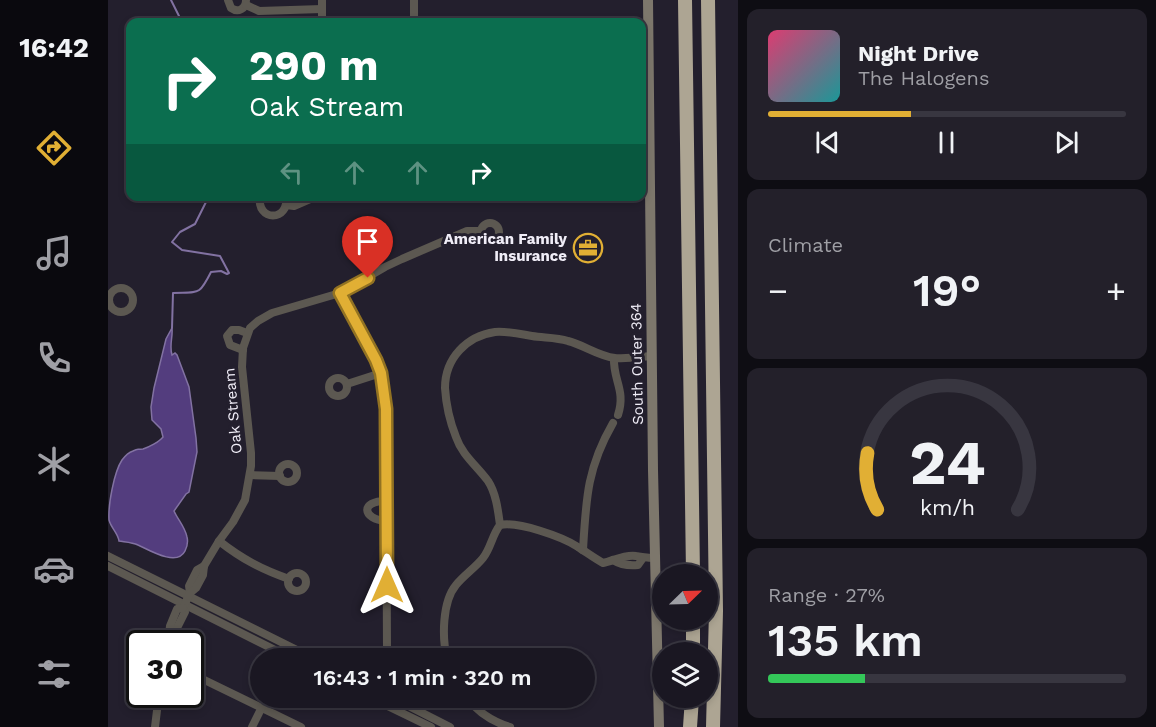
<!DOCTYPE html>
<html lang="en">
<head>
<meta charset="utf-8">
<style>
  :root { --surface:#1a1722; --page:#23202a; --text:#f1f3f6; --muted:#9f9fa5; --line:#383640; --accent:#e1af34 }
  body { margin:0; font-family:"Work Sans",sans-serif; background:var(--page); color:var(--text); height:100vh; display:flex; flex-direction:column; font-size:22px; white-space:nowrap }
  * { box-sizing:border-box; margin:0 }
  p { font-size:20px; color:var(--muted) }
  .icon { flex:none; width:33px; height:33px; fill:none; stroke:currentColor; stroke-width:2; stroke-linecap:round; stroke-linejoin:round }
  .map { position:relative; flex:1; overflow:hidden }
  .sheet { display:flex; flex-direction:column; gap:9px; padding:9px; background:#0e0d13; width:418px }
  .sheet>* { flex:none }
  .hud { position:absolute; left:18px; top:18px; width:520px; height:183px; border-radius:12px; box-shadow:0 3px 9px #0003,0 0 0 2px var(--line); background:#0b6e4f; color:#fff; overflow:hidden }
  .needle { width:39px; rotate:67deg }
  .fabs { position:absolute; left:544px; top:564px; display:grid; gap:12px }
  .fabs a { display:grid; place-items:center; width:66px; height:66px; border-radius:50%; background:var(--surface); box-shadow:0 3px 9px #0003,0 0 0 2px var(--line); font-size:30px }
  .speed { position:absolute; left:18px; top:630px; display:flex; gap:12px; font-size:30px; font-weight:700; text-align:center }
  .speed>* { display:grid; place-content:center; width:78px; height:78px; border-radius:50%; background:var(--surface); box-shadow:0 3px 9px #0003,0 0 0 2px var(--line); line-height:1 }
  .speed .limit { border:3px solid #111; border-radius:9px; background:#fff; color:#111 }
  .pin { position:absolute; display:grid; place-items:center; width:51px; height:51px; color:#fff; margin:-62px -26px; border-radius:50% 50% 50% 0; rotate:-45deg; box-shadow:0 0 6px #0007 }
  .pin .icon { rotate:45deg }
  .me { position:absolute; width:66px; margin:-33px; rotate:0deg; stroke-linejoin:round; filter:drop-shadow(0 0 4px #0008) }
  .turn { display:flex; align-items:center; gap:21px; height:126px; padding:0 24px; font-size:27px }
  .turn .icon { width:78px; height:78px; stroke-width:2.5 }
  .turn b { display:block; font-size:42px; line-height:51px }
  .lanes { display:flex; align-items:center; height:57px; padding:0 24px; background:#0003; justify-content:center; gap:30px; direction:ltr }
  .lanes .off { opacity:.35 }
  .big { font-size:45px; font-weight:600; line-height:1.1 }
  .sheet .tile { flex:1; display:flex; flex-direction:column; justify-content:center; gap:9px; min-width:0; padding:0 21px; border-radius:12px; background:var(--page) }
  .sheet .dial { align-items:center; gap:0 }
  .dial svg { height:156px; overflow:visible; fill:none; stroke:var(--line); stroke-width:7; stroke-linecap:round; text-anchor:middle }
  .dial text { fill:var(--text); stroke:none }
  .song { display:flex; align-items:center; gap:18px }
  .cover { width:72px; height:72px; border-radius:9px; background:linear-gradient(135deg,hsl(340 70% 55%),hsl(180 70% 35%)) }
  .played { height:6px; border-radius:3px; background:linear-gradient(90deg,var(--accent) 40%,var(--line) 40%) }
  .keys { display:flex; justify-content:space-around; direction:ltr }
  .heat { display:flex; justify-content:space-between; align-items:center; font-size:33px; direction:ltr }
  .charge { height:9px; border-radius:4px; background:linear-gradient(90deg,#34c759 27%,var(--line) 0) }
  .trip { position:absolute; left:142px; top:648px; width:345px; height:60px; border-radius:30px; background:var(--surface); box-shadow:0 3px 9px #0003,0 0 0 2px var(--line); font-weight:600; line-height:60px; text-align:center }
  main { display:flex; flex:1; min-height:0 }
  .menu { display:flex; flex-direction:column; width:108px; justify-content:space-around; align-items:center; background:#0a090e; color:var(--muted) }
  .menu .icon { width:42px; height:42px }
  .menu .current { color:var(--accent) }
  .menu b { font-size:27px; color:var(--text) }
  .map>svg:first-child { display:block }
  .water { fill:#533d7e; stroke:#8272a2; stroke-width:1.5 }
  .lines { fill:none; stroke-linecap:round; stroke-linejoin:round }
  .stream { stroke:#8272a2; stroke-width:2 }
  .street { stroke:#5c5851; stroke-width:8 }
  .secondary { stroke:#7d776c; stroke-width:10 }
  .highway { stroke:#ada593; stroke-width:14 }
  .route-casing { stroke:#927222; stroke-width:15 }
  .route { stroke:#e1af34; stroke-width:10 }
  .labels { text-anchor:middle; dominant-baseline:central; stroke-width:6; stroke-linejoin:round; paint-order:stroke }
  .poi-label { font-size:15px; font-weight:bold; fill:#f0edf7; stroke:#231f2d; text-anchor:end }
  .street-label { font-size:15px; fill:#f0edf7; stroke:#231f2d }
</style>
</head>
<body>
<main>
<nav class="menu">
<b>16:42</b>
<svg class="icon current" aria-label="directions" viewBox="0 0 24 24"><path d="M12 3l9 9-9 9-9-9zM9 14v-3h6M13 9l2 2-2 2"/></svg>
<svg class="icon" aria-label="music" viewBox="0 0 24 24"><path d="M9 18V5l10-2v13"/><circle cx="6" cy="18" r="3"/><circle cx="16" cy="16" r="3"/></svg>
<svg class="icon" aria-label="phone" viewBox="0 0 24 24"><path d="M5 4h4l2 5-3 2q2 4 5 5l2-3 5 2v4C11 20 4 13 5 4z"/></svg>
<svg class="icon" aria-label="climate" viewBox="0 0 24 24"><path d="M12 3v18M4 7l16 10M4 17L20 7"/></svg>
<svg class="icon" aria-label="car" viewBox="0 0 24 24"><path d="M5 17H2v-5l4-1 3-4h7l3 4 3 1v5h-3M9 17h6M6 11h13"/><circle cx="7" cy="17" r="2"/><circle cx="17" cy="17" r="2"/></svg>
<svg class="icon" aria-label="filters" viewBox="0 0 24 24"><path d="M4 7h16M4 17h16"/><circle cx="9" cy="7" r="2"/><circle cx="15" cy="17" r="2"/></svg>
</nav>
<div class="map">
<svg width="630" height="727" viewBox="0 0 630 727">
  <rect width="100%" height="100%" fill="#231f2d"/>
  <!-- water -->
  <path class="water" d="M64 328C65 338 61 345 64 355L67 353 69 355 81 387 88 438 89 452 81 492 78 494 66 511C70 520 77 527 79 537 80 541 79 547 77 551 69 567 41 550 30 545 24 542 17 542 11 541 10 533 3 528 1 520 0 505 6 472 14 460 17 456 22 452 25 451 31 448 28 450 35 449 41 447 51 442 55 437L53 429 44 420 43 407 46 388 58 339Z"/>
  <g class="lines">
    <!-- stream -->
    <g class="stream">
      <path d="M63 0 74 22"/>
      <path d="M64 328 65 293C91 292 91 296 103 272L113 271 119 274 121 273 112 256 74 250 64 242 72 232 87 224 101 196"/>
    </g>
    <!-- street -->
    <g class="street">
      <path d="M120 0 123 8C130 13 138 9 138 0"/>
      <path d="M306 0V22"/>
      <path d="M138 5 151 11 214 9"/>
      <path d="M214 22V0"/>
      <path d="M152 196C148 222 182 222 178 196"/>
      <path d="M178 205 186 206 209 196"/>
      <circle cx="382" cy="232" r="9"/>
      <circle cx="13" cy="300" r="12"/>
      <path d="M232 293 268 360 273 373 278 409 279 650 278 658"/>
      <path d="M135 350 122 345 119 336 124 330H131L139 333"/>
      <path d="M506 358C505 381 518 390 510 415"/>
      <circle cx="230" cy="387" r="9"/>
      <path d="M239 384 273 373"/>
      <circle cx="180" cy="473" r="9"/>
      <path d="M142 475 172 476"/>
      <path d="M278 501C252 501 254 519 278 521"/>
      <path d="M392 525C390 510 388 493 380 481 369 466 354 455 348 437 342 422 338 404 337 388 337 358 359 336 387 332 400 331 412 334 424 336 436 338 448 337 460 341 476 345 490 356 507 358 519 359 532 357 544 356"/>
      <path d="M111 541C134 559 153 569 181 579"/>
      <path d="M475 550C478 499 479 468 505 423"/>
      <path d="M0 556 205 658"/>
      <path d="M505 560C513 565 520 566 530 565L535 558"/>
      <path d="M0 566 183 658"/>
      <circle cx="189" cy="582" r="9"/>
      <path d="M82 593 81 586 89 570 96 566"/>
      <path d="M62 633 69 628 77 612 75 608 82 593 88 588 95 575 96 566 111 541 125 522 137 500 143 466V453L134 367 135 348 142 328 150 321 164 313 232 293 277 267 294 259 359 231H373"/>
      <path d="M60 644 62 626 69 609 75 608"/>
      <path d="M339 658C334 638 334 602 348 585 356 575 367 568 375 558 383 548 384 535 392 525 410 521 455 537 470 547 478 552 486 558 495 563 505 561 517 554 528 556 536 557 539 558 547 558"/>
      <path d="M82 673 193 727"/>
      <path d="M263 698 323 727"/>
      <path d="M285 698 342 727"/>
      <path d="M359 698C370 712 385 722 402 727"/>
      <path d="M47 727 51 694"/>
      <path d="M144 727 154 707"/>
    </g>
    <!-- secondary -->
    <path class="secondary" d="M540 0 545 470 551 727"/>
    <!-- highway -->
    <g class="highway">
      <path d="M577 0 585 574"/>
      <path d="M600 0 608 611 605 727"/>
      <path d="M585 620V652"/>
      <path d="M582 727 584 698"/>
    </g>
  </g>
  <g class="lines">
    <!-- route casing -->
    <g class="route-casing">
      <path id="route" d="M260 278 232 293 268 360 273 373 278 409 279 585"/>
    </g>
    <!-- route -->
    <use href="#route" class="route"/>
  </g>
  <!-- icons -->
  <defs>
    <g id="office-ring" transform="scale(1.5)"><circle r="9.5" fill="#231f2d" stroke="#e1af34" stroke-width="1.5"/><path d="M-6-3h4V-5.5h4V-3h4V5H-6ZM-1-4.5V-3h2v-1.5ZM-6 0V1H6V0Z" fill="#e1af34"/></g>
  </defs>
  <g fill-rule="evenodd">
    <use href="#office-ring" x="480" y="248"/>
  </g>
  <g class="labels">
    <!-- poi labels -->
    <g class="poi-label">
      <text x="459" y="239">American Family<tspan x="459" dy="17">Insurance</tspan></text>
    </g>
    <!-- street labels -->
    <g class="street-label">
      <text transform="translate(529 364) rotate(-91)">South Outer 364</text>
      <text transform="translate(125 411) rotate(-95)">Oak Stream</text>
    </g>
  </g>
</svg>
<div class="fabs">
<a><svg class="needle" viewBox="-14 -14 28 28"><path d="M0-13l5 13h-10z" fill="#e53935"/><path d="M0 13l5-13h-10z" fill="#9f9fa5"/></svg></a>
<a><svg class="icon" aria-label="layers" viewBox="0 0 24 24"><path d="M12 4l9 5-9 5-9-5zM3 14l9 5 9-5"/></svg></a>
</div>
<div class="speed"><div class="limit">30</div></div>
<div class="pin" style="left:260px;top:278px;background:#d93025"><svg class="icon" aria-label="arrive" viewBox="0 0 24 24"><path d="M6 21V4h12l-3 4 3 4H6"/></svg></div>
<svg class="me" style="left:279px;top:585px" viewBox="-20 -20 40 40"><path d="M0-17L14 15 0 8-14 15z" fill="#e1af34" stroke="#fff" stroke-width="4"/></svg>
<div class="trip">16:43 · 1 min · 320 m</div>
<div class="hud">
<div class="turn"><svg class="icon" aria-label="right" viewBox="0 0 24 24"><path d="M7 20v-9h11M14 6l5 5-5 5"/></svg><div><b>290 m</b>Oak Stream</div></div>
<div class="lanes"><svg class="icon off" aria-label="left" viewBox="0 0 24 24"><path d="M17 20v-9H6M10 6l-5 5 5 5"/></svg><svg class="icon off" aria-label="ahead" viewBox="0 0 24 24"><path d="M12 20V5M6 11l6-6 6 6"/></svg><svg class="icon off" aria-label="ahead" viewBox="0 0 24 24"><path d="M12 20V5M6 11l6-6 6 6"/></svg><svg class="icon" aria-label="right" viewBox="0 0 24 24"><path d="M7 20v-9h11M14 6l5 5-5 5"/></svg></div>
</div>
</div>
<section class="sheet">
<div class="tile">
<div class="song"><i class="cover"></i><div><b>Night Drive</b><p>The Halogens</p></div></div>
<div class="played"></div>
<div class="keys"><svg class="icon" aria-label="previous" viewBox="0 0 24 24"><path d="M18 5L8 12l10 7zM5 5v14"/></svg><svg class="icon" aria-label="pause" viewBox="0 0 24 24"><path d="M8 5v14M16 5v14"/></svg><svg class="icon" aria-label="next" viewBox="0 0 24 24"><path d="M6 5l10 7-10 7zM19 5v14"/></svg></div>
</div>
<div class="tile"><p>Climate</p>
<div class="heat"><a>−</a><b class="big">19°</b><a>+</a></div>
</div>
<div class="tile dial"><svg viewBox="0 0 100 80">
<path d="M14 69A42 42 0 1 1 86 69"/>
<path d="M14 69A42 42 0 0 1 9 40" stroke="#e1af34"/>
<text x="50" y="56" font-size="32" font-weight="700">24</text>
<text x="50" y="72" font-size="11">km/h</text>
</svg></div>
<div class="tile"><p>Range · 27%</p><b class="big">135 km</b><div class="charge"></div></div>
</section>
</main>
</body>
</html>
